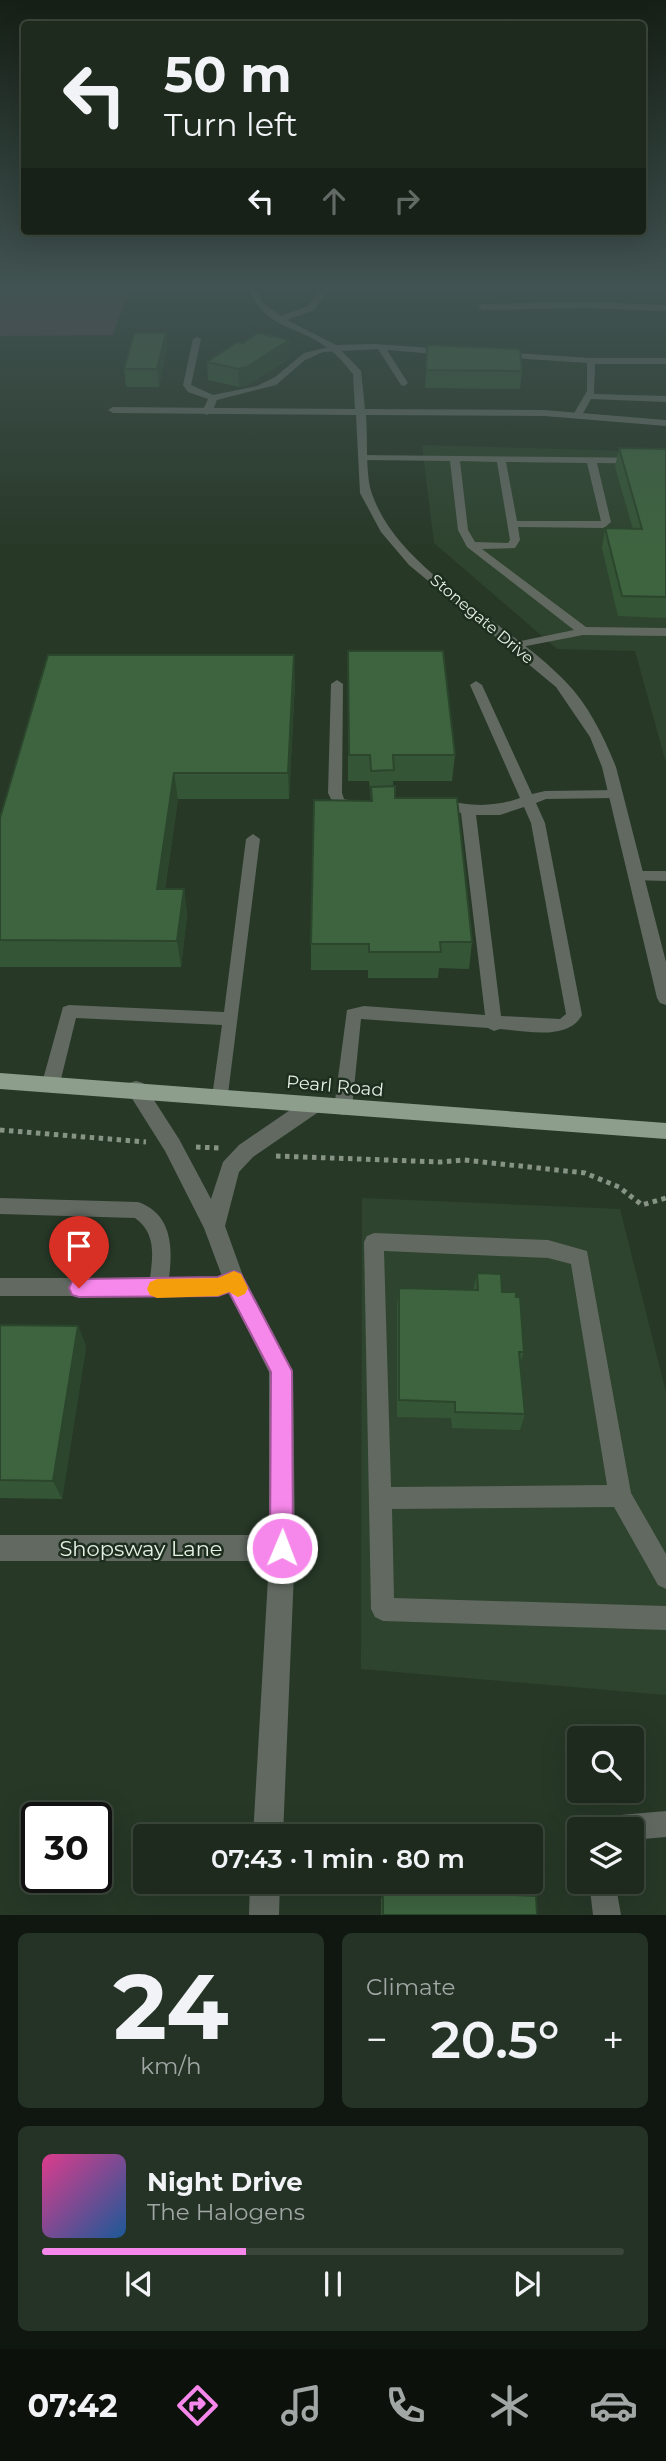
<!DOCTYPE html>
<html lang="en">
<head>
<meta charset="utf-8">
<style>
  :root { --surface:#1d2a1d; --page:#253226; --text:#f1f3f6; --muted:#a0a7a4; --line:#3b463b; --accent:#f788eb }
  body { margin:0; font-family:Montserrat,sans-serif; background:var(--page); color:var(--text); height:100vh; display:flex; flex-direction:column; font-size:26px; white-space:nowrap }
  * { box-sizing:border-box; margin:0 }
  p { font-size:23px; color:var(--muted) }
  .icon { flex:none; width:38px; height:38px; fill:none; stroke:currentColor; stroke-width:2; stroke-linecap:round; stroke-linejoin:round }
  .map { position:relative; height:1915px; overflow:hidden }
  .panel { display:flex; flex-direction:column; gap:18px; padding:18px; background:#101710; flex:1 }
  .panel>* { flex:none }
  .banner { position:absolute; left:21px; top:21px; width:625px; height:214px; border-radius:7px; box-shadow:0 7px 28px #0002,0 0 0 2px var(--line); background:#1d2a1d; color:var(--text); overflow:hidden }
  .fabs { position:absolute; left:567px; top:1726px; display:grid; gap:14px }
  .fabs a { display:grid; place-items:center; width:77px; height:77px; border-radius:7px; background:var(--surface); box-shadow:0 7px 28px #0002,0 0 0 2px var(--line); font-size:35px }
  .speed { position:absolute; left:21px; top:1802px; display:flex; gap:14px; font-size:35px; font-weight:700; text-align:center }
  .speed>* { display:grid; place-content:center; width:91px; height:91px; border-radius:50%; background:var(--surface); box-shadow:0 7px 28px #0002,0 0 0 2px var(--line); line-height:1 }
  .speed .limit { border:4px solid #111; border-radius:10px; background:#fff; color:#111 }
  .pin { position:absolute; display:grid; place-items:center; width:60px; height:60px; color:#fff; margin:-72px -30px; border-radius:50% 50% 50% 0; rotate:-45deg; box-shadow:0 0 7px #0007 }
  .pin .icon { rotate:45deg }
  .me { position:absolute; width:77px; margin:-38px; rotate:1deg; stroke-linejoin:round; filter:drop-shadow(0 0 5px #0008) }
  .turn { display:flex; align-items:center; gap:24px; height:147px; padding:0 28px; font-size:32px }
  .turn .icon { width:91px; height:91px; stroke-width:2.5 }
  .turn b { display:block; font-size:49px; line-height:60px }
  .lanes { display:flex; align-items:center; height:66px; padding:0 28px; background:#0003; justify-content:center; gap:35px; direction:ltr }
  .lanes .off { opacity:.35 }
  .big { font-size:52px; font-weight:600; line-height:1.1 }
  .panel .widget { flex:1; display:flex; flex-direction:column; justify-content:center; gap:10px; min-width:0; padding:0 24px; border-radius:10px; background:var(--page) }
  .panel .dial { align-items:center; gap:0 }
  .dial b { font-size:91px; line-height:1 }
  .song { display:flex; align-items:center; gap:21px }
  .cover { width:84px; height:84px; border-radius:10px; background:linear-gradient(135deg,hsl(330 70% 55%),hsl(210 70% 35%)) }
  .played { height:7px; border-radius:4px; background:linear-gradient(90deg,var(--accent) 35%,var(--line) 35%) }
  .keys { display:flex; justify-content:space-around; direction:ltr }
  .heat { display:flex; justify-content:space-between; align-items:center; font-size:38px; direction:ltr }
  .panel .tiles { flex:1; display:grid; gap:18px; grid-template-columns:1fr 1fr }
  .widget:last-child { grid-column:span 2 }
  .trip { position:absolute; left:133px; top:1824px; width:410px; height:70px; border-radius:7px; background:var(--surface); box-shadow:0 7px 28px #0002,0 0 0 2px var(--line); font-weight:600; line-height:70px; text-align:center }
  .menu { display:flex; height:112px; justify-content:space-around; align-items:center; background:#0c110c; color:var(--muted) }
  .menu .icon { width:49px; height:49px }
  .menu .current { color:var(--accent) }
  .menu b { font-size:32px; color:var(--text) }
  .map>svg:first-child { display:block }
  .built { fill:#2e442e }
  .green { fill:#5b4157 }
  .lines { fill:none; stroke-linecap:round; stroke-linejoin:round }
  .path { stroke:#869385; stroke-width:5; stroke-dasharray:4.5 4.5; stroke-linecap:butt }
  .lane { fill:#616961; fill-rule:evenodd }
  .street { fill:#616961; fill-rule:evenodd }
  .primary { fill:#8e9e8d; fill-rule:evenodd }
  .wall { fill:#355636 }
  .shaded-wall { fill:#2b462c }
  .building { fill:#3e643f; stroke:#2b462c; stroke-width:2 }
  .route { fill:#f788eb; stroke:#a15899; stroke-width:2 }
  .slow { fill:#f59e0b }
  .labels { text-anchor:middle; dominant-baseline:central; stroke-width:5; stroke-linejoin:round; paint-order:stroke }
  .far-street-label { font-size:16px; fill:#e6f0e5; stroke:#1e2e1e }
  .street-label { font-size:18px; fill:#e6f0e5; stroke:#1e2e1e }
  .near-street-label { font-size:21px; fill:#e6f0e5; stroke:#1e2e1e }
</style>
</head>
<body>
<div class="map">
<svg width="666" height="1915" viewBox="0 0 666 1915">
  <rect width="100%" height="100%" fill="#273827"/>
  <!-- built -->
  <g class="built">
    <path d="M422 445 666 452V763L635 651 557 649 434 543Z"/>
    <path d="M362 1198 620 1209 666 1392V1695L361 1669Z"/>
  </g>
  <!-- green -->
  <path class="green" d="M0 285H130L113 335 0 336Z"/>
  <g class="lines">
    <!-- path -->
    <g class="path">
      <path d="M0 1130 146 1142"/>
      <path d="M196 1147 219 1148"/>
      <path d="M276 1156 441 1162 464 1160 585 1173 619 1187 642 1205 666 1198"/>
    </g>
    <!-- lane -->
    <g class="lane">
      <path d="M197 337 201 339 191 385 213 395 257 386 275 377 304 353 337 345 375 344 447 349 451 352 447 355 387 350 408 383 404 386 401 385 378 349 323 352 305 360 276 385 217 400 212 412 207 415 202 412 208 399 188 392 183 385 193 339Z"/>
      <path d="M499 352 591 358H666V364H595L594 394 666 396V402L591 399 581 417H575L573 415 587 391V363L496 357 495 355Z"/>
      <path d="M359 455 666 458V464L597 463 611 522 604 528 518 527 520 540 515 548 482 549 586 627 666 628V636L583 635 511 649V643L574 630 467 547 458 530 450 461 362 460 359 459ZM460 461 497 462 510 540 508 543 475 542 468 530ZM506 462 587 463 601 521H517Z"/>
      <path d="M337 680 343 684 342 793 344 799 363 803 365 806 363 809 358 811 334 805 328 793 331 684Z"/>
      <path d="M476 681 482 685 532 794 545 791 616 790 623 794 616 798 546 799 536 803 545 823 582 1015C568 1041 526 1031 500 1029L494 1031 488 1028 361 1019 352 1108 349 1113 343 1115 337 1113 334 1108 347 1010 364 1006 485 1015 461 813 435 807 433 804 440 799C469 806 492 808 520 798L470 685ZM524 807 531 823 566 1014 560 1019 501 1016 476 815H500Z"/>
      <path d="M253 834 260 839 227 1102 221 1104 215 1102 212 1097 222 1025 76 1018 60 1083 57 1088 51 1090 45 1088 42 1083 63 1007 69 1005 224 1012 246 839Z"/>
      <path d="M636 871H666V881L631 880 629 876Z"/>
      <path d="M0 1198 138 1202C172 1214 173 1247 169 1278H217L234 1271 241 1274 244 1280 241 1286 218 1296H0V1278H150C153 1255 156 1233 135 1218L0 1214Z"/>
      <path d="M374 1233 548 1240 587 1251 631 1493 666 1554V1589L658 1585 614 1507 392 1509 394 1598 666 1606V1630L383 1621 375 1617 371 1609 364 1242 367 1236ZM384 1251 548 1258 571 1264 607 1485 391 1487Z"/>
      <path d="M666 1811V1837L632 1840V1829H596L600 1820 609 1816Z"/>
      <path d="M589 1881H615L621 1915H593Z"/>
    </g>
    <!-- street -->
    <g class="street">
      <path d="M247 285H255L262 302 281 316 308 306 324 285H333L314 310 287 320 336 345 361 371 365 409 544 410 666 420V426L544 416 366 415C368 437 365 474 372 494 399 572 510 623 565 681 588 704 604 737 616 767L666 962V1005L660 1003 657 998 602 767 590 737 556 687 409 565 381 532 360 493 356 415 113 413 108 410 113 407 355 409 353 374C346 366 339 356 330 350 297 323 265 332 247 285Z"/>
      <path d="M587 302 666 305V311L587 308 482 310 478 307 482 304Z"/>
      <path d="M136 1081 143 1083 179 1139 211 1199 223 1162 239 1145 306 1099 313 1097 320 1099 323 1105 320 1111 253 1157 239 1172 225 1226 243 1276 293 1371 295 1548 283 1836H253L269 1561H0V1535H269V1372L226 1287 204 1228 165 1151 126 1089 129 1083Z"/>
      <path d="M250 1881H280L279 1915H249Z"/>
    </g>
    <!-- primary -->
    <path class="primary" d="M0 1073 666 1123V1139L0 1089Z"/>
  </g>
  <!-- wall -->
  <g class="wall">
    <path d="M166 333 167 350 159 387H126L124 369Z"/>
    <path d="M289 340 290 358 248 385 239 387 208 380 207 362 243 343Z"/>
    <path d="M427 345 522 371 520 389 425 388Z"/>
    <path d="M619 448 666 449V618L618 616 602 548 605 528 633 529 615 467Z"/>
    <path d="M348 651 455 755 452 781H393V786L395 798 472 942 469 969 439 968 438 978H368V970H311V944L371 801 369 781H348Z"/>
    <path d="M295 681 289 799H178L165 889H184L187 915 181 967H0V818Z"/>
    <path d="M477 1273 502 1292 524 1352 520 1364 525 1414 520 1430 452 1428 451 1418 397 1417V1305L399 1288 473 1290Z"/>
    <path d="M0 1325 78 1326 86 1347 62 1499 0 1498Z"/>
    <path d="M435 1890 488 1894 537 1915H381V1899L383 1894 431 1895Z"/>
  </g>
  <!-- shaded-wall -->
  <g class="shaded-wall">
    <path d="M166 333 167 350 159 387 157 369Z"/>
    <path d="M289 340 290 358 248 385 239 387 238 369Z"/>
    <path d="M294 655 295 681 289 799 288 773Z"/>
    <path d="M174 773 178 799 161 915 157 889Z"/>
    <path d="M184 889 187 915 181 967 177 941Z"/>
    <path d="M78 1326 86 1347 62 1499 53 1481Z"/>
  </g>
  <!-- building -->
  <g class="building">
    <path d="M134 333H166L157 369H124Z"/>
    <path d="M258 333 289 340 247 367 238 369 207 362 237 342 243 343Z"/>
    <path d="M427 345 520 349 522 371 426 370Z"/>
    <path d="M619 448 666 449V597L622 596 605 528 642 529Z"/>
    <path d="M348 651H443L455 755H393L394 770 371 771 370 755H349Z"/>
    <path d="M48 655H294L288 773H174L157 889H184L177 941 0 940V818Z"/>
    <path d="M395 786V798H457L472 942H440L441 952H369V944H311L314 800 372 801 371 787Z"/>
    <path d="M477 1273 501 1274 502 1292H516V1297H520L524 1352H519L525 1414 455 1412V1402L399 1400V1288L478 1290Z"/>
    <path d="M0 1325 78 1326 53 1481 0 1480Z"/>
    <path d="M460 1887 487 1890 488 1894 536 1896 537 1915H383V1894L435 1895V1890Z"/>
  </g>
  <!-- sky -->
  <linearGradient id="sky" x2="0" y2="1"><stop stop-color="#151f15"/><stop offset="0.52" stop-color="#415352"/><stop offset="1" stop-color="#415352" stop-opacity="0"/></linearGradient>
  <rect width="666" height="553" fill="url(#sky)"/>
  <!-- route -->
  <path class="route" d="M234 1271 241 1274 292 1371 293 1548 290 1556 282 1560 274 1556 270 1548 271 1372 229 1292 218 1296 79 1297 72 1295 69 1288 72 1281 79 1279 218 1277Z"/>
  <!-- slow -->
  <path class="slow" d="M234 1271 241 1274 248 1288 245 1294 238 1297 229 1292 218 1296 157 1298 150 1295 147 1289 150 1282 157 1279 218 1278Z"/>
  <g class="labels">
    <!-- far-street labels -->
    <g class="far-street-label">
      <text transform="translate(482 619) rotate(40)">Stonegate Drive</text>
    </g>
    <!-- street labels -->
    <g class="street-label">
      <text transform="translate(335 1086) rotate(5)">Pearl Road</text>
    </g>
    <!-- near-street labels -->
    <g class="near-street-label">
      <text x="141" y="1548">Shopsway Lane</text>
    </g>
  </g>
</svg>
<div class="fabs">
<a><svg class="icon" aria-label="search" viewBox="0 0 24 24"><circle cx="10" cy="10" r="6"/><path d="M15 15l6 6"/></svg></a>
<a><svg class="icon" aria-label="layers" viewBox="0 0 24 24"><path d="M12 4l9 5-9 5-9-5zM3 14l9 5 9-5"/></svg></a>
</div>
<div class="speed"><div class="limit">30</div></div>
<div class="pin" style="left:79px;top:1288px;background:#d93025"><svg class="icon" aria-label="arrive" viewBox="0 0 24 24"><path d="M6 21V4h12l-3 4 3 4H6"/></svg></div>
<svg class="me" style="left:282px;top:1548px" viewBox="-20 -20 40 40"><circle r="17" fill="#f788eb" stroke="#fff" stroke-width="3"/><path d="M0-11L8 9 0 5-8 9z" fill="#fff"/></svg>
<div class="trip">07:43 · 1 min · 80 m</div>
<div class="banner">
<div class="turn"><svg class="icon" aria-label="left" viewBox="0 0 24 24"><path d="M17 20v-9H6M10 6l-5 5 5 5"/></svg><div><b>50 m</b>Turn left</div></div>
<div class="lanes"><svg class="icon" aria-label="left" viewBox="0 0 24 24"><path d="M17 20v-9H6M10 6l-5 5 5 5"/></svg><svg class="icon off" aria-label="ahead" viewBox="0 0 24 24"><path d="M12 20V5M6 11l6-6 6 6"/></svg><svg class="icon off" aria-label="right" viewBox="0 0 24 24"><path d="M7 20v-9h11M14 6l5 5-5 5"/></svg></div>
</div>
</div>
<section class="panel">
<div class="tiles">
<div class="widget dial"><b>24</b><p>km/h</p></div>
<div class="widget"><p>Climate</p>
<div class="heat"><a>−</a><b class="big">20.5°</b><a>+</a></div>
</div>
<div class="widget">
<div class="song"><i class="cover"></i><div><b>Night Drive</b><p>The Halogens</p></div></div>
<div class="played"></div>
<div class="keys"><svg class="icon" aria-label="previous" viewBox="0 0 24 24"><path d="M18 5L8 12l10 7zM5 5v14"/></svg><svg class="icon" aria-label="pause" viewBox="0 0 24 24"><path d="M8 5v14M16 5v14"/></svg><svg class="icon" aria-label="next" viewBox="0 0 24 24"><path d="M6 5l10 7-10 7zM19 5v14"/></svg></div>
</div>
</div>
</section>
<nav class="menu">
<b>07:42</b>
<svg class="icon current" aria-label="directions" viewBox="0 0 24 24"><path d="M12 3l9 9-9 9-9-9zM9 14v-3h6M13 9l2 2-2 2"/></svg>
<svg class="icon" aria-label="music" viewBox="0 0 24 24"><path d="M9 18V5l10-2v13"/><circle cx="6" cy="18" r="3"/><circle cx="16" cy="16" r="3"/></svg>
<svg class="icon" aria-label="phone" viewBox="0 0 24 24"><path d="M5 4h4l2 5-3 2q2 4 5 5l2-3 5 2v4C11 20 4 13 5 4z"/></svg>
<svg class="icon" aria-label="climate" viewBox="0 0 24 24"><path d="M12 3v18M4 7l16 10M4 17L20 7"/></svg>
<svg class="icon" aria-label="car" viewBox="0 0 24 24"><path d="M5 17H2v-5l4-1 3-4h7l3 4 3 1v5h-3M9 17h6M6 11h13"/><circle cx="7" cy="17" r="2"/><circle cx="17" cy="17" r="2"/></svg>
</nav>
</body>
</html>
